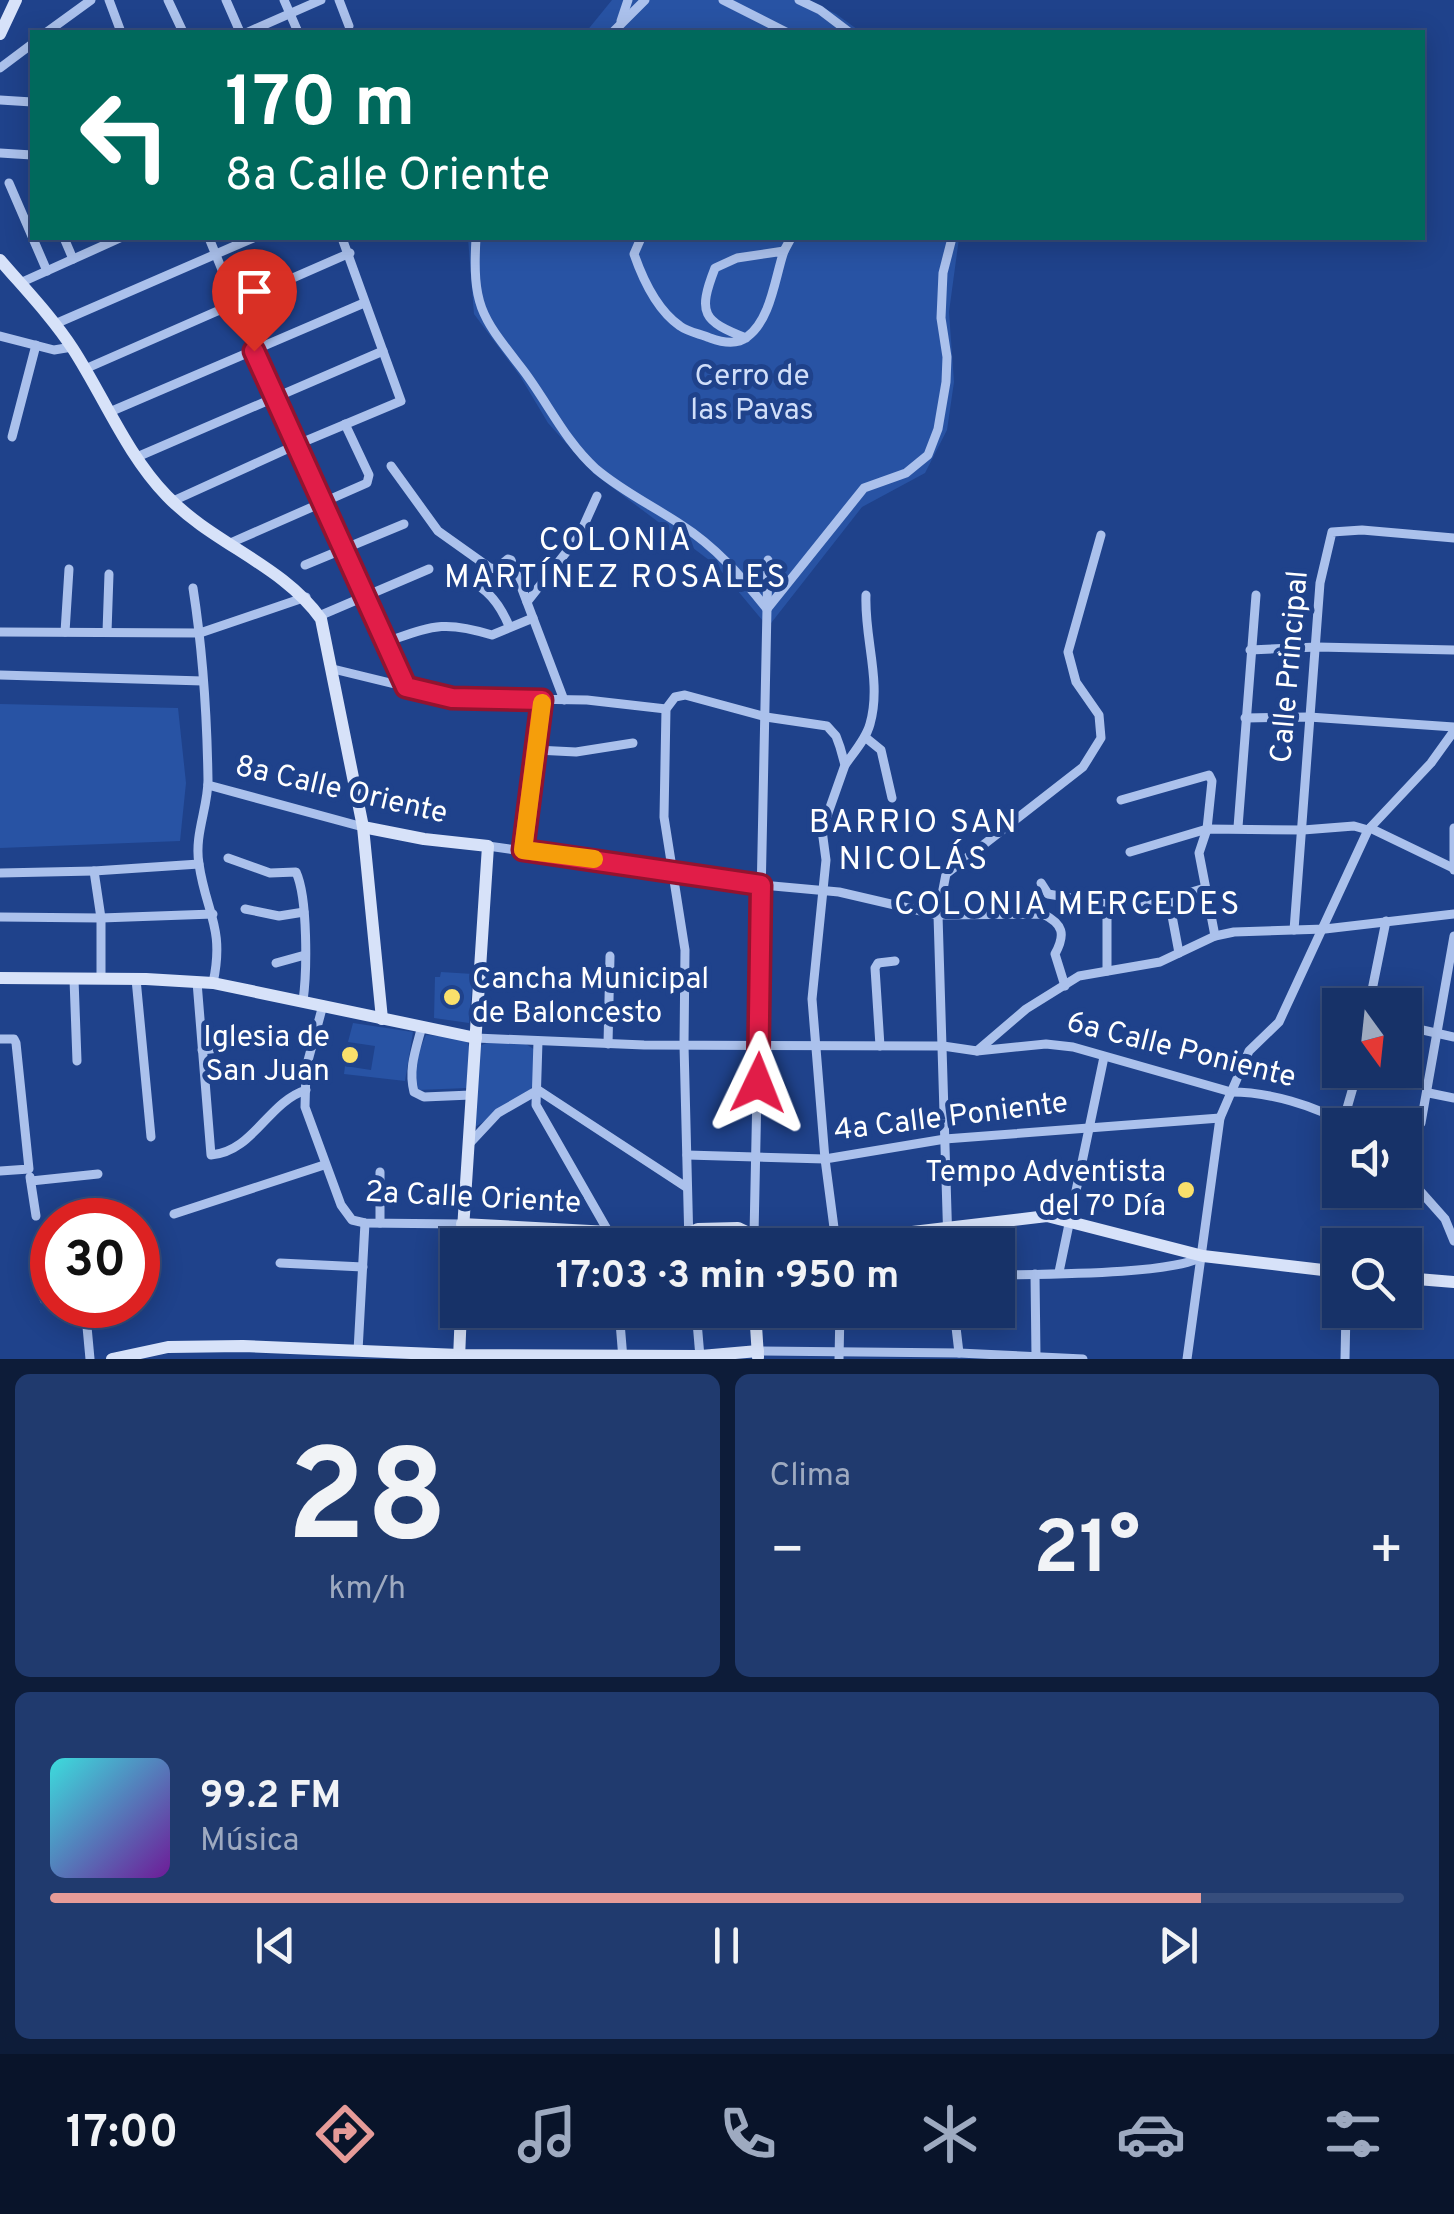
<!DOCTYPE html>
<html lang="es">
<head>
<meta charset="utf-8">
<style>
  :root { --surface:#173268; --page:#203a6e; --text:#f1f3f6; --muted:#9eaac0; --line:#364d7c; --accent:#e69b98 }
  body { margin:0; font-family:Overpass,sans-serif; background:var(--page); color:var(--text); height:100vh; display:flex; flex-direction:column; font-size:38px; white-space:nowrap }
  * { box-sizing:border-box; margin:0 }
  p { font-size:32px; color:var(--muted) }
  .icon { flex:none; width:55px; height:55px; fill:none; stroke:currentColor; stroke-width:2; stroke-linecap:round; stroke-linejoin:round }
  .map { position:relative; height:1359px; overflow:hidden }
  .drawer { display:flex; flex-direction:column; gap:15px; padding:15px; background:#0d1c39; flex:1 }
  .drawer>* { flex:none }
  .hud { position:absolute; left:30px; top:30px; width:1395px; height:210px; border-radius:0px; box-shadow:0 5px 25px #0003,0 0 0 2px var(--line); background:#00695c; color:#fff; overflow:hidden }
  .needle { width:65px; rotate:165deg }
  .fabs { position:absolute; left:1322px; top:988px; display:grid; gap:20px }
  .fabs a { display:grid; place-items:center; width:100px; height:100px; border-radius:0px; background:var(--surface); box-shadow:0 5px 25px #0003,0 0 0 2px var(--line); font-size:50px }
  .speed { position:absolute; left:30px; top:1198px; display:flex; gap:20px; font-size:50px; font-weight:700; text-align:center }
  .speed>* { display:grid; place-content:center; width:130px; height:130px; border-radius:50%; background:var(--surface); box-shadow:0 5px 25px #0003,0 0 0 2px var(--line); line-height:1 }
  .speed .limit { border:15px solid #d22; background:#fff; color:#111 }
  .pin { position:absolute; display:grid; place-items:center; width:85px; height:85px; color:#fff; margin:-102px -42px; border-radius:50% 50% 50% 0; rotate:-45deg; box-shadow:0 0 10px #0007 }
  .pin .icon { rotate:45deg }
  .me { position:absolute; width:110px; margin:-55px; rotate:2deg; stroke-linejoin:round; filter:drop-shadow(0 0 8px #0008) }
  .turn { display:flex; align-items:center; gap:35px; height:210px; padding:0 30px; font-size:45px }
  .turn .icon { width:130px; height:130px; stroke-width:2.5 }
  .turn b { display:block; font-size:70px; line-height:85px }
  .big { font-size:75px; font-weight:700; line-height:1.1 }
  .drawer .widget { flex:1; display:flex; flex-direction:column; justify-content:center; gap:15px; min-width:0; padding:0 35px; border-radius:15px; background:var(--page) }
  .drawer .dial { align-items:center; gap:0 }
  .dial b { font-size:130px; line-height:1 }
  .song { display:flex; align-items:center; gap:30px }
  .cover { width:120px; height:120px; border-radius:15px; background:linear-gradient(135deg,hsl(180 70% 55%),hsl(280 70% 35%)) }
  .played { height:10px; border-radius:5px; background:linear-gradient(90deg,var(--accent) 85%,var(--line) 85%) }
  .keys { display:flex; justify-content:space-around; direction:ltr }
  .heat { display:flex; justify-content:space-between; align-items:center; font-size:55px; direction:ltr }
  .drawer .tiles { flex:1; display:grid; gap:15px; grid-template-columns:1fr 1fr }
  .widget:last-child { grid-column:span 2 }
  .trip { position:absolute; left:440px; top:1228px; width:575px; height:100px; border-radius:0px; background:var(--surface); box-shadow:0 5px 25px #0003,0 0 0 2px var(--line); font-weight:700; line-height:100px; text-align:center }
  .dock { display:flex; height:160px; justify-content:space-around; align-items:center; background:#09142a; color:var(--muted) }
  .dock .icon { width:70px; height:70px }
  .dock .selected { color:var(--accent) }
  .dock b { font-size:45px; color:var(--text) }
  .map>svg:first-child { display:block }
  .green { fill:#2853a4 }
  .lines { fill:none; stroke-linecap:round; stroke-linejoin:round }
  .street { stroke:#abc1ec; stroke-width:9 }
  .secondary { stroke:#d7e2f9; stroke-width:12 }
  .route-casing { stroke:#92132f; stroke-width:25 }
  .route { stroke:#e11d48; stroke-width:18 }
  .slow { stroke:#f59e0b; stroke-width:18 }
  .poi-dot { fill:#fae06b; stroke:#1f428b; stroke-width:4 }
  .labels { text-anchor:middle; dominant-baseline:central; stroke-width:10; stroke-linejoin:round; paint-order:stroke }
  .park-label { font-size:30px; fill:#d0def9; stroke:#1f428b }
  .street-label { font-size:30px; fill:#fff; stroke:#1f428b }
  .poi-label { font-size:30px; fill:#fff; stroke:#1f428b; text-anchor:end }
  .neighbourhood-label { font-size:32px; letter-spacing:2.5px; fill:#fff; stroke:#1f428b }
</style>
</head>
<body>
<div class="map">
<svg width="1454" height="1359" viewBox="0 0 1454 1359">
  <rect width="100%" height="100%" fill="#1f428b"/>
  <!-- green -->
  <g class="green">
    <path d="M612 0H807L836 14 861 32H586Z"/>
    <path d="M468 238H959L949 312 954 382 947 430 925 473 862 507 768 627 717 566 593 473 548 423 520 376 474 314Z"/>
    <path d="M0 704 178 708 186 783 180 841 0 848Z"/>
    <path d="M441 972 473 974 469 1023 434 1018 435 977H440Z"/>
    <path d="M353 1023 413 1032 405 1081 344 1074 345 1066 371 1070 375 1046 348 1042Z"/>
    <path d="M426 1035 466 1038 470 1049 467 1088 418 1090C413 1071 418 1052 426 1035Z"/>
    <path d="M490 1042 526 1044 538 1052V1077L527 1095 475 1127 479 1046Z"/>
  </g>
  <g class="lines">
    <!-- street -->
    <g class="street">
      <path d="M109 0 121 32"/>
      <path d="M168 0 183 32"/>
      <path d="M226 0 240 32"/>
      <path d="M284 0 298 32"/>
      <path d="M339 0 349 26"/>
      <path d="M723 0 786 32"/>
      <path d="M799 0 820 10 849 32"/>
      <path d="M621 21 628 0"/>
      <path d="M47 32 91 0"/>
      <path d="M248 32 321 0"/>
      <path d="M613 32 645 0"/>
      <path d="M0 68 32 44"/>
      <path d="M0 100 32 102"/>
      <path d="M0 153 32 155"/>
      <path d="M9 183 47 271"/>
      <path d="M64 238 73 259"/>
      <path d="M209 238 274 397 406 687"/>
      <path d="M476 238C472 308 482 317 523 370 548 403 565 441 596 469 622 491 651 505 680 524 716 547 741 576 767 609L864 488 906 473 928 455 938 429 946 382 947 357 941 318 943 273 952 238"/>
      <path d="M641 238 634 254C643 280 657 310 680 326 688 332 701 334 710 338 721 342 737 345 747 337 771 320 775 277 784 251L737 258 715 268C697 314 703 321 746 338"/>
      <path d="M784 251 791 238"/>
      <path d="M20 283 120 238"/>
      <path d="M55 324 253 238"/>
      <path d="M0 336 54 350 72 347"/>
      <path d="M85 369 350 253"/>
      <path d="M112 411 364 303"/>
      <path d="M12 437 36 345"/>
      <path d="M137 457 383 351"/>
      <path d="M391 466 438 531 490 568 496 569 508 559 511 560 564 700"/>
      <path d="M173 501 296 445 401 401 342 238"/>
      <path d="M228 544 367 483 369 475 345 424"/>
      <path d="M305 565 404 524"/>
      <path d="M468 581C489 588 501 607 509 626"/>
      <path d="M193 588C203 652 207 716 208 780 208 808 194 835 199 864 206 913 225 927 213 983"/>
      <path d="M527 602 579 536 597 496"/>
      <path d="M319 616 429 569"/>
      <path d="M0 632 200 633 306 597"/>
      <path d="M65 632 69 569"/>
      <path d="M107 632 109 574"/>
      <path d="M386 642C433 626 443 620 492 635L533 618"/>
      <path d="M1250 650 1317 647 1454 650"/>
      <path d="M333 669 452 698 587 700 666 709"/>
      <path d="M0 675 203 681"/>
      <path d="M1245 718 1309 717 1454 727"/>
      <path d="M865 737 881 750 892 798"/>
      <path d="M536 750 576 752 633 743"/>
      <path d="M845 765C854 752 866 739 870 724 882 682 864 638 866 595"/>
      <path d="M208 785 363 827"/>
      <path d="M1121 800 1209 775 1212 781 1207 829 1199 853 1215 936"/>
      <path d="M1238 827 1256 595"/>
      <path d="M1370 828 1453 868"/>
      <path d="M488 846 761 885 839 892 938 915 1043 914C1063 924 1066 934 1055 954L1065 986"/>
      <path d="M523 850 542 700"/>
      <path d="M1130 852 1207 829 1303 830 1354 826 1368 830"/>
      <path d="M228 858 270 873 296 872C308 898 307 972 303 1001"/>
      <path d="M1454 870V828"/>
      <path d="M0 873 94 871"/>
      <path d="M1041 883 1048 894 1107 904V971"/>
      <path d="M1169 900 1179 953"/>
      <path d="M1141 907 1205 888"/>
      <path d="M245 909 279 916 304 912"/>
      <path d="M0 917 101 918 213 914"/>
      <path d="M1294 930 1320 583 1332 532 1362 530 1454 538"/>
      <path d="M276 963 305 955"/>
      <path d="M74 979 77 1061"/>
      <path d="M101 979V918L94 871 199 864"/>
      <path d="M136 979 151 1137"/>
      <path d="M197 982 211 1155C253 1152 268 1102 306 1090"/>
      <path d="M323 1005 306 1068 305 1107 341 1205 352 1220 365 1223 462 1224"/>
      <path d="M1369 1005 1386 921"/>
      <path d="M422 1026C416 1049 408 1069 414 1092L424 1097 471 1095"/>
      <path d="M1405 1026 1454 1037"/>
      <path d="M476 1038 644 1045 943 1046 977 1051 1046 1044 1073 1047 1231 1092C1268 1092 1315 1105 1347 1125"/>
      <path d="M0 1039H14L16 1043 29 1169 0 1171"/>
      <path d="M538 1041 536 1105 608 1231 610 1245"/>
      <path d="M608 1044 610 956"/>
      <path d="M880 1046 875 968 878 963 895 961"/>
      <path d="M202 1050 227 1047"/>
      <path d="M977 1051 1026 1009 1079 976 1160 962 1215 936 1234 932 1325 929 1454 914"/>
      <path d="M538 1090 686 1187"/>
      <path d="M1429 1093 1454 1098"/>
      <path d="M1343 1122 1358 1070"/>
      <path d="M1421 1123 1454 936"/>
      <path d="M470 1143 498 1113 538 1090"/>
      <path d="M687 1155 825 1159 945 1139 1220 1118"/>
      <path d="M380 1172V1223"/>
      <path d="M1405 1174 1445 1219 1454 1241"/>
      <path d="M30 1177 36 1216"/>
      <path d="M31 1181 98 1174"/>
      <path d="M174 1214 324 1165"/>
      <path d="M754 1235 768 560"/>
      <path d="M689 1245 684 1045 685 950 664 817 666 709 675 697 685 695 766 717 827 726 836 736 840 747 845 765 822 830 826 860 812 999 825 1159 836 1243"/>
      <path d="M948 1245 938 915 946 874 1083 767 1101 738 1099 715 1076 682 1068 652 1101 535"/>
      <path d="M280 1263 363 1267"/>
      <path d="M38 1270 44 1299 52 1298"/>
      <path d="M1059 1272 1104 1057"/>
      <path d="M1035 1274 1036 1357"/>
      <path d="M998 1275C1038 1274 1175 1275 1203 1256"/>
      <path d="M85 1305 90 1359"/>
      <path d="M619 1310 623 1359"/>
      <path d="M696 1310 700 1357"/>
      <path d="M954 1310 959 1353"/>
      <path d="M358 1351 365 1223"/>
      <path d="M758 1351 959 1353 1083 1359"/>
      <path d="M839 1359 840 1310"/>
      <path d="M1187 1359 1220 1118 1249 1051 1279 1022 1368 830 1431 763 1454 731"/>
      <path d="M1345 1359 1346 1310"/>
    </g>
    <!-- secondary -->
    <g class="secondary">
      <path d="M0 34 16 0"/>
      <path d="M0 260C25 289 52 317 73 349 104 397 127 455 167 496 213 544 283 565 321 619L363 827 382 1019"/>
      <path d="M363 827 424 839 488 846 462 1245"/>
      <path d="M0 978 146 979 213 983 476 1038"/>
      <path d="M462 1224 682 1236 698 1229 738 1228 759 1238 836 1241 1047 1216 1203 1256 1340 1272"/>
      <path d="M1405 1278 1454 1282"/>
      <path d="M755 1310 758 1357"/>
      <path d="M112 1359 168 1347 243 1346 459 1355 701 1356 758 1351"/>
      <path d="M459 1359 461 1310"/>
    </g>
  </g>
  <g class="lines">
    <!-- route casing -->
    <g class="route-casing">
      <path id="route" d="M254 351 406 687 452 698 542 700 523 850 761 885 758 1083"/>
    </g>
    <!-- route -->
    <use href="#route" class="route"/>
    <!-- slow -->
    <path class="slow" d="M542 703 523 850 594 859"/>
  </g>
  <!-- markers -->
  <g class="poi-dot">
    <circle cx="452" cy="997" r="10"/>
    <circle cx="350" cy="1055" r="10"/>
    <circle cx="1186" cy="1190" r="10"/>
  </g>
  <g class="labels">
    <!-- park labels -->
    <g class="park-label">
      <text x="752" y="377">Cerro de<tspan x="752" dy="34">las Pavas</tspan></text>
    </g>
    <!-- street labels -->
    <g class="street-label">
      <text transform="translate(1291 667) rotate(-85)">Calle Principal</text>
      <text transform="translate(341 791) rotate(13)">8a Calle Oriente</text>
      <text transform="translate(1181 1051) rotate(14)">6a Calle Poniente</text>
      <text transform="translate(951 1118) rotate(-7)">4a Calle Poniente</text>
      <text transform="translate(473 1199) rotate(3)">2a Calle Oriente</text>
    </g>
    <!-- poi labels -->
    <g class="poi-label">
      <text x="472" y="980" text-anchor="start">Cancha Municipal<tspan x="472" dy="34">de Baloncesto</tspan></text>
      <text x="330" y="1038">Iglesia de<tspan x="330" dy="34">San Juan</tspan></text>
      <text x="1166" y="1173">Tempo Adventista<tspan x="1166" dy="34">del 7º Día</tspan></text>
    </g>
    <!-- neighbourhood labels -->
    <g class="neighbourhood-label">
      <text x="616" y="542">COLONIA<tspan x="616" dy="37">MARTÍNEZ ROSALES</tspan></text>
      <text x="914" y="824">BARRIO SAN<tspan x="914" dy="37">NICOLÁS</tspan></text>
      <text x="1068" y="906">COLONIA MERCEDES</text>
    </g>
  </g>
</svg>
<div class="fabs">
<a><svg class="needle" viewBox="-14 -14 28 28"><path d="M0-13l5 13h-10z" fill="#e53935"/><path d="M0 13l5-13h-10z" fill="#9eaac0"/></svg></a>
<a><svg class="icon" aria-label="sound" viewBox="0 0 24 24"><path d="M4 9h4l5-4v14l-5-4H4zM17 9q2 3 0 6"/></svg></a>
<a><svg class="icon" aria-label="search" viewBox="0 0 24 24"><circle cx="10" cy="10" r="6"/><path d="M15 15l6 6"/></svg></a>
</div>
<div class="speed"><div class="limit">30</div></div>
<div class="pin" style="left:254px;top:351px;background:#d93025"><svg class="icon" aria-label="arrive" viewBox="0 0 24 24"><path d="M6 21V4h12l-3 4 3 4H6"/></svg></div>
<svg class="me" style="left:758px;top:1083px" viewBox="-20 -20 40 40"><path d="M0-17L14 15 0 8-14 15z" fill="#e11d48" stroke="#fff" stroke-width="4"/></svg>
<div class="trip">17:03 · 3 min · 950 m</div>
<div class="hud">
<div class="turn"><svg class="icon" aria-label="left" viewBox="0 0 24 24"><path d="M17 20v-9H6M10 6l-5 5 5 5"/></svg><div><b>170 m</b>8a Calle Oriente</div></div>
</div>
</div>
<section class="drawer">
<div class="tiles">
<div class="widget dial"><b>28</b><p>km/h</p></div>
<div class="widget"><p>Clima</p>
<div class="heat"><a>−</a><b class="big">21°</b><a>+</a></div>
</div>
<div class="widget">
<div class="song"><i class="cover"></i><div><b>99.2 FM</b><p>Música</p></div></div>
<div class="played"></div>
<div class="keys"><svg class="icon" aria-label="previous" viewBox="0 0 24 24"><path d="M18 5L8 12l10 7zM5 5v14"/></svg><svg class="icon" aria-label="pause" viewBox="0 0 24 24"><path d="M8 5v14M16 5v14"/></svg><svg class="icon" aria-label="next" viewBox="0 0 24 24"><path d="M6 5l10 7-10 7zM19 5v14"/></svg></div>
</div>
</div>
</section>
<nav class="dock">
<b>17:00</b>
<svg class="icon selected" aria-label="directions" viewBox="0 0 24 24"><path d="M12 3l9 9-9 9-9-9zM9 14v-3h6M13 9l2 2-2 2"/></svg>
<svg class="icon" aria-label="music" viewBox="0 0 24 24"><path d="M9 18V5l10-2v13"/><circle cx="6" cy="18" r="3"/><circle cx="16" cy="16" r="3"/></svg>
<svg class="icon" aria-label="phone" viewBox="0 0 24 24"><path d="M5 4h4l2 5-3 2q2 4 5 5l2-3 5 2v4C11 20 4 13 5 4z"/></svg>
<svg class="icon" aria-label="climate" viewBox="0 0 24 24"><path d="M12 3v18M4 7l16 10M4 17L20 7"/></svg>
<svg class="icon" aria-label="car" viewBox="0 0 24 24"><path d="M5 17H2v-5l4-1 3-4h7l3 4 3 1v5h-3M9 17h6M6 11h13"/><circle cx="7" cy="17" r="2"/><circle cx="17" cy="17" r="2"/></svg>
<svg class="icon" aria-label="filters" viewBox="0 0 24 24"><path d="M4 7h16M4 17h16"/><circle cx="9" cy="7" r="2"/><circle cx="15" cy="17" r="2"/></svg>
</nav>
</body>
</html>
